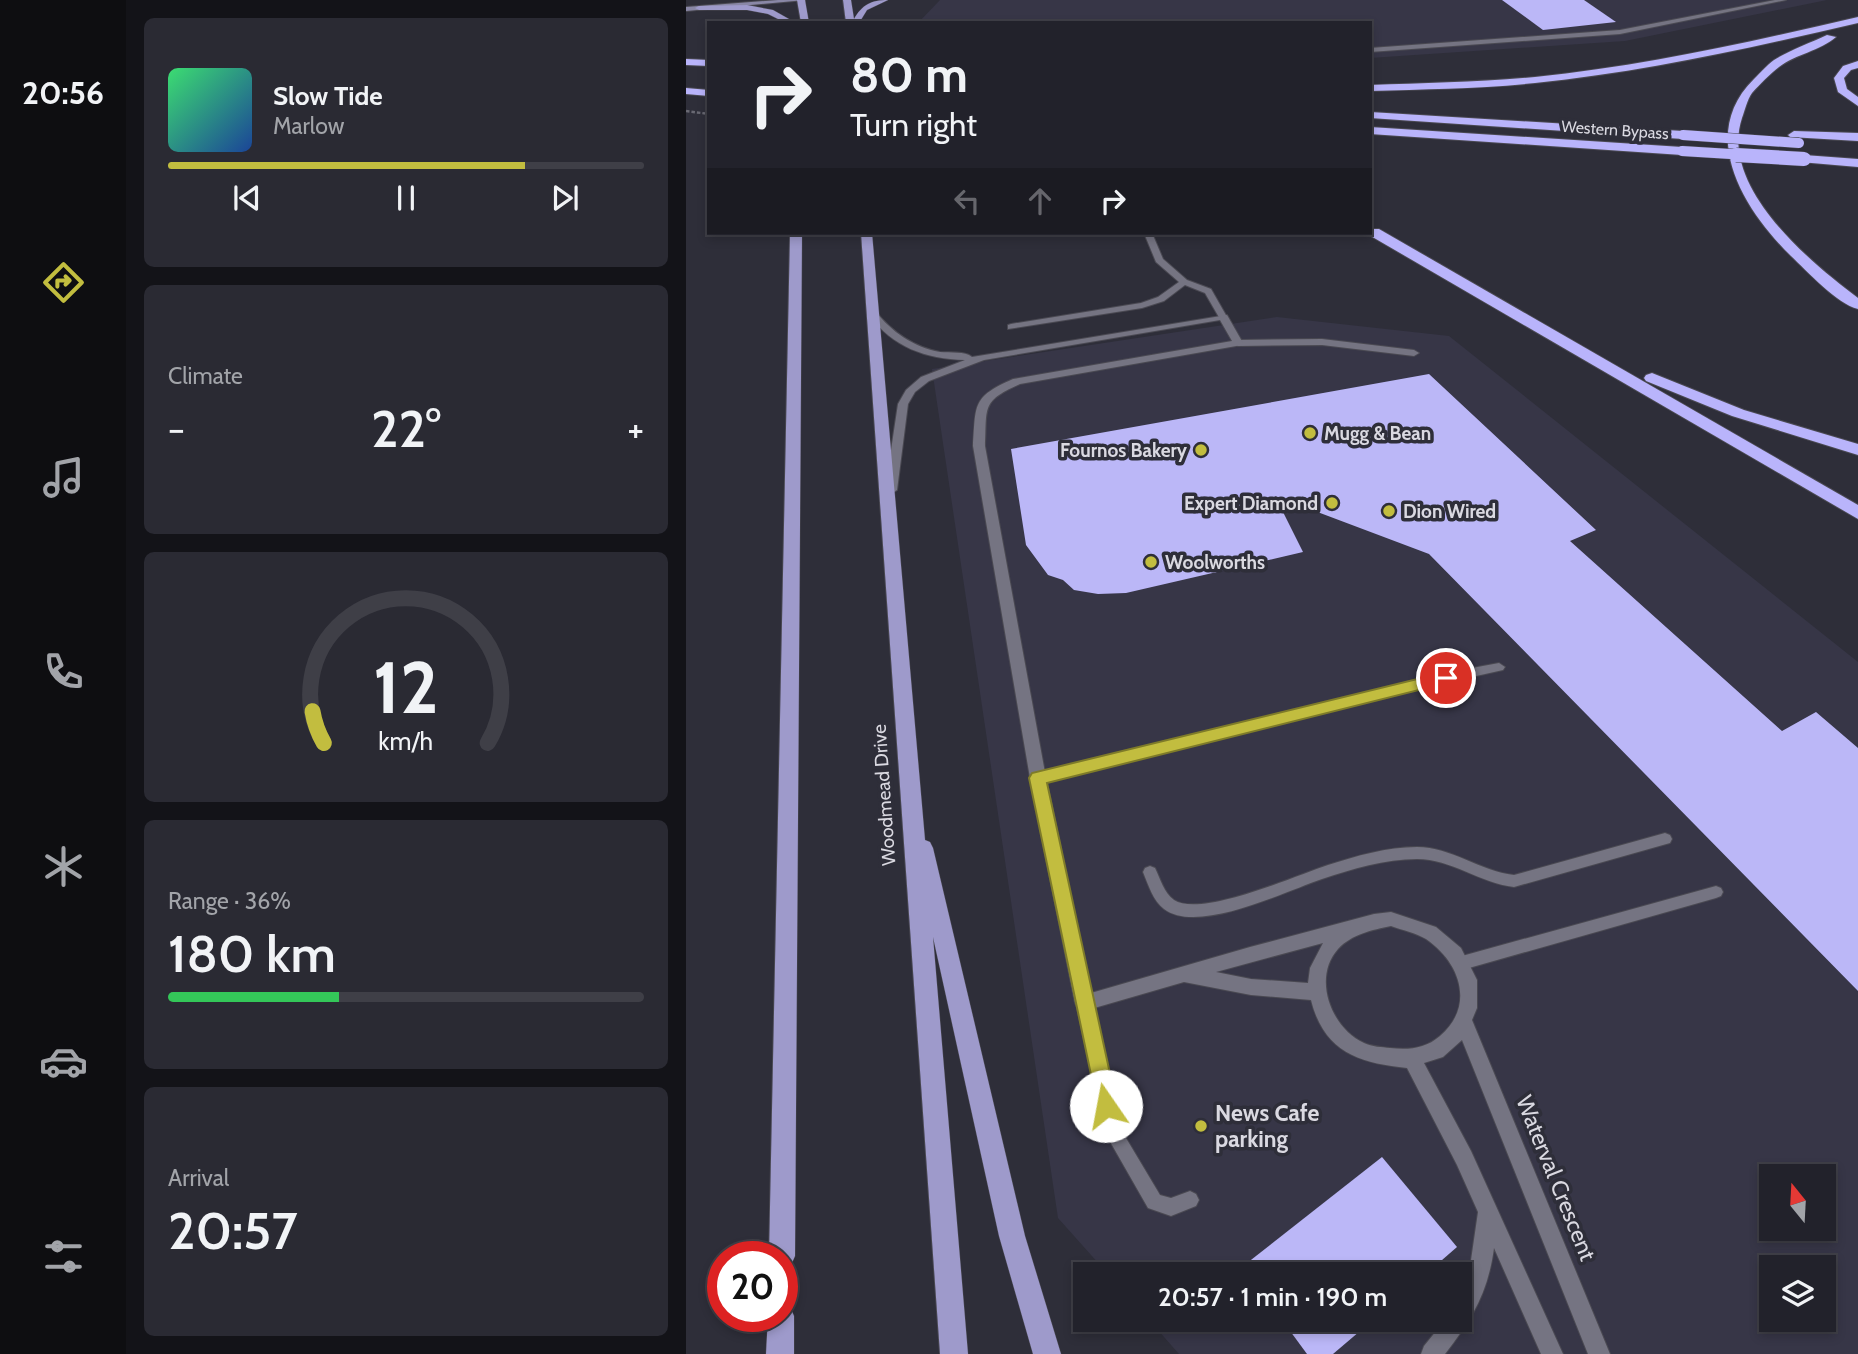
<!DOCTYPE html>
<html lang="en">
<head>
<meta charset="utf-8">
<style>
  :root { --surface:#22222b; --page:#2a2a33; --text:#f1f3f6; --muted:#a2a4a9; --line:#3f3f47; --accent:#c2bd3f }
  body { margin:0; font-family:Cabin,sans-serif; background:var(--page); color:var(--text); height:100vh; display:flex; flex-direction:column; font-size:26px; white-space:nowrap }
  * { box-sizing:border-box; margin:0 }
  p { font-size:23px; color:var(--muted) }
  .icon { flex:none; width:38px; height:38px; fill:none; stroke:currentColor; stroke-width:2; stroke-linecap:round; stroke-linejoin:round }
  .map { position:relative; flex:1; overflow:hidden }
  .side { display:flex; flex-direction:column; gap:18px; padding:18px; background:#131318; width:560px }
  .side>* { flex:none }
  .top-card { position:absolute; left:21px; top:21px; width:665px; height:214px; border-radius:0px; box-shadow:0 4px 10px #0003,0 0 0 2px var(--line); background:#22222b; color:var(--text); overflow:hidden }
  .needle { width:46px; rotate:342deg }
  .controls { position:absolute; left:1073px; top:1164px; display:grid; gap:14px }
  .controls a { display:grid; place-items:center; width:77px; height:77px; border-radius:0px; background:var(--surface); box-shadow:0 4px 10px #0003,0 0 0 2px var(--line); font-size:35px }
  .speed { position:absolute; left:21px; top:1241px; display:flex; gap:14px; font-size:35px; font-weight:700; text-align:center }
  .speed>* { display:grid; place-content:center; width:91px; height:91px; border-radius:50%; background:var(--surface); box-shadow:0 4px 10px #0003,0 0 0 2px var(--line); line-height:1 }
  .speed .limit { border:10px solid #d22; background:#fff; color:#111 }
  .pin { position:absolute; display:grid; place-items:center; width:60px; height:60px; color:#fff; margin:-30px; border:4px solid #fff; border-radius:50%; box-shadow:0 2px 7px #0007 }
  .me { position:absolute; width:77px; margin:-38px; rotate:348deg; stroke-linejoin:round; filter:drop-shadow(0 0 5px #0008) }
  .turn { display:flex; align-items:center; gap:24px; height:147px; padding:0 28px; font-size:32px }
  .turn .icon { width:91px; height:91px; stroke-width:2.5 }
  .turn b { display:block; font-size:49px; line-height:60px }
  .lanes { display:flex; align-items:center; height:66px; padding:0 28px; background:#0003; justify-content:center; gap:35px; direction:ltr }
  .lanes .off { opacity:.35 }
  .big { font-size:52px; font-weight:600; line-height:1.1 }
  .side .card { flex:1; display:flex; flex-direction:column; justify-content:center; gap:10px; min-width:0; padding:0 24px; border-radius:10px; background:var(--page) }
  .side .dial { align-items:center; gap:0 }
  .dial svg { height:182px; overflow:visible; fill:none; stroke:var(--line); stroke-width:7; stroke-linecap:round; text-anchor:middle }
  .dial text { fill:var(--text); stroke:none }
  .song { display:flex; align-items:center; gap:21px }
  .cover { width:84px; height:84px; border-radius:10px; background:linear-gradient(135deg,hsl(140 70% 55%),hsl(220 70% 35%)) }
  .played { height:7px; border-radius:4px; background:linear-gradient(90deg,var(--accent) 75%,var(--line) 75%) }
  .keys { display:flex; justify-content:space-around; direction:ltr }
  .heat { display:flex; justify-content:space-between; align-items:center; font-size:38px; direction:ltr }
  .charge { height:10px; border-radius:5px; background:linear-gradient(90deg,#34c759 36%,var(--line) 0) }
  .trip { position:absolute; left:387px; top:1262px; width:399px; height:70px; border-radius:0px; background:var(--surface); box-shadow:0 4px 10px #0003,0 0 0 2px var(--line); font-weight:600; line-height:70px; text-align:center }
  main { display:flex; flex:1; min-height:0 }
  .tab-bar { display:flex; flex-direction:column; width:126px; justify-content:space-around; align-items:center; background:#0e0e11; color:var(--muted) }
  .tab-bar .icon { width:49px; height:49px }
  .tab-bar .active { color:var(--accent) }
  .tab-bar b { font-size:32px; color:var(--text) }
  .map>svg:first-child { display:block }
  .built { fill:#373647; fill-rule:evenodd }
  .building { fill:#bbb7f7 }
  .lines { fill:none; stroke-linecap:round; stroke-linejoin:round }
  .service-casing { stroke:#4a4952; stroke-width:2 }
  .minor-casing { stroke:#4a4952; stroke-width:2 }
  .secondary-casing { stroke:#4a4952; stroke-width:2 }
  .primary-casing { stroke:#4a4952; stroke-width:1 }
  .motorway-casing { stroke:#4a4952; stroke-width:2 }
  .path { stroke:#696973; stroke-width:2.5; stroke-dasharray:3.5 2; stroke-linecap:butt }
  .service { fill:#757482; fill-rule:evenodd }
  .minor { fill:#757482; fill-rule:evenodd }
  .secondary { fill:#8987a6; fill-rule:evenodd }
  .primary { fill:#9e9acb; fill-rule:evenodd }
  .motorway { fill:#b9b4fb; fill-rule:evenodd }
  .motorway-bridge-far1-casing { stroke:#4a4952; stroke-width:11; stroke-linecap:butt }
  .motorway-bridge-casing { stroke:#4a4952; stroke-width:15; stroke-linecap:butt }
  .motorway-bridge-far1 { stroke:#b9b4fb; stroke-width:10 }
  .motorway-bridge { stroke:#b9b4fb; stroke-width:14 }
  .route { fill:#c2bd3f; stroke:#7e7b29; stroke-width:2 }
  .poi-dot { fill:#c2bd3f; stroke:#2e2e39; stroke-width:2.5 }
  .labels { text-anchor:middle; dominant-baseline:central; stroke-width:7; stroke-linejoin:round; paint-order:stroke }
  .far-street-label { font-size:16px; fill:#dad9e1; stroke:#2e2e39 }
  .poi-label { font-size:19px; font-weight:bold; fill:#dad9e1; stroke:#2e2e39; text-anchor:start }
  .street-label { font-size:19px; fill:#dad9e1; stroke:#2e2e39 }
  .near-poi-label { font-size:23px; font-weight:bold; fill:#dad9e1; stroke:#2e2e39; text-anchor:start }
  .near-street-label { font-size:23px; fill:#dad9e1; stroke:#2e2e39 }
</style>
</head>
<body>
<main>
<nav class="tab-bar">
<b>20:56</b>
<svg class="icon active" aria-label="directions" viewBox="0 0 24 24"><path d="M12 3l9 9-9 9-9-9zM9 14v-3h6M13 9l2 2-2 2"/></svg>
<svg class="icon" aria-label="music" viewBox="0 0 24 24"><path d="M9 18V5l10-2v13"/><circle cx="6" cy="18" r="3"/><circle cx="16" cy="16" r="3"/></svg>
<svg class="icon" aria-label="phone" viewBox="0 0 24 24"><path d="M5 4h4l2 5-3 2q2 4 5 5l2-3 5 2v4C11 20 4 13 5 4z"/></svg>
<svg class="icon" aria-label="climate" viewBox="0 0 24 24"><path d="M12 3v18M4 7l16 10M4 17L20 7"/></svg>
<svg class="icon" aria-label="car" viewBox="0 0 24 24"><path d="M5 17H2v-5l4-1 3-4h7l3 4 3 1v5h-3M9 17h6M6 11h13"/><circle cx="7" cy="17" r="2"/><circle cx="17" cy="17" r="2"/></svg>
<svg class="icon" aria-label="filters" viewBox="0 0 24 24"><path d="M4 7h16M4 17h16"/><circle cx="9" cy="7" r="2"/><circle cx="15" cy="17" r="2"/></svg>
</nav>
<section class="side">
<div class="card">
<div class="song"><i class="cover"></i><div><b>Slow Tide</b><p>Marlow</p></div></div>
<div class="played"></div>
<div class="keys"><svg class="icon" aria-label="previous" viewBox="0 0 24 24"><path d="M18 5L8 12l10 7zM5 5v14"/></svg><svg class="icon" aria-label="pause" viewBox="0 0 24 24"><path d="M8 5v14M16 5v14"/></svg><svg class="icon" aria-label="next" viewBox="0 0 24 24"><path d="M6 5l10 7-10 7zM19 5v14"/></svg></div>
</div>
<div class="card"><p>Climate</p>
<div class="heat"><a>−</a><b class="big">22°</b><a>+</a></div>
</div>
<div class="card dial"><svg viewBox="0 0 100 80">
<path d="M14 69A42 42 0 1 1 86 69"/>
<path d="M14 69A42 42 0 0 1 9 55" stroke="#c2bd3f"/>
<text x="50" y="56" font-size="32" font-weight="700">12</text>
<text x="50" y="72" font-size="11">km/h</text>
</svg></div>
<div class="card"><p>Range · 36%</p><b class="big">180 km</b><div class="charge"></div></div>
<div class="card"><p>Arrival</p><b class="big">20:57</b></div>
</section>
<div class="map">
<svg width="1172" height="1354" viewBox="0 0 1172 1354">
  <rect width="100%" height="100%" fill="#2e2e39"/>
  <!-- built -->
  <g class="built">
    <path d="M254 0H1141L939 41 684 58V23H232Z"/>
    <path d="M591 317 763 336 1172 662V1354H493L463 1320H774V1274H422L372 1218 246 369ZM1085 1176H1138V1228H1085ZM1085 1267H1138V1320H1085Z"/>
  </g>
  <!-- building -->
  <g class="building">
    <path d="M816 0H898L930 22 857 30Z"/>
    <path d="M743 374 910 530 884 541 1096 731 1130 712 1172 748V991L743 554 589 496 617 552 440 593 412 594 388 590 377 580 362 575 340 545 325 449Z"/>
    <path d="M696 1157 771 1247 740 1274H547Z"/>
    <path d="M596 1320H687L647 1354H621Z"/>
  </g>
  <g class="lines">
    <!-- service casing -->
    <g class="service-casing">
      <g id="service">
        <path d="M1089 0H1100L934 34 684 52V48L934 30Z"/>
        <path d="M458 233H466L477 259 501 280 525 289 541 317 540 319H534L519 293 499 285 478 301 456 308 322 329V325L325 324 455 303 472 297 493 282 470 262Z"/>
        <path d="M636 339 728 350 733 353 728 356 636 345 552 346 548 343 552 340Z"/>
        <path d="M813 663 819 667 817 670 759 683 352 783 347 782 345 778 347 774 352 773 759 673Z"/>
        <path d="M979 833 984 835 986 839 984 843 828 887C794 883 765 859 731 859 699 859 666 869 636 879 600 891 512 935 478 909 467 901 462 884 457 872L459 868 464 866 469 868C474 878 478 893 488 900 515 918 611 875 642 865 670 856 701 847 731 847 765 847 794 871 828 875Z"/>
        <path d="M1030 886 1035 888 1037 892 1035 896 1030 898 776 970 771 968 768 963 771 958 776 956Z"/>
        <path d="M398 996 403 998 406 1003 434 1128 474 1195 485 1198 504 1191 510 1194 513 1200 510 1206 485 1216 462 1208 418 1131 390 1003 393 998Z"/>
      </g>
    </g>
    <!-- minor casing -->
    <g class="minor-casing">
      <path id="minor" d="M183 311H189C206 332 227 347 254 352 264 353 279 351 286 357L541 315 557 343 556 345 334 384C295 401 301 407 299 446L360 778 405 993 564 947 688 914 705 912 750 927 775 948 791 980V1008L786 1020 924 1354H902L776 1040 757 1057 738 1063 785 1151 877 1354H855L808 1248C802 1293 786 1319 759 1354H735L738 1346 759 1320H774V1299L784 1267 792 1212 771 1165 721 1068C673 1063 638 1052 625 1000L565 995 498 982 398 1011 392 1009 389 1003 344 778 287 446C290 404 286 397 327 379L546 341 534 320 298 360 243 381 229 392 222 404 211 490 205 494 199 490 212 404 220 390 235 377 279 360C239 359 207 347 183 315ZM705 926C716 930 730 933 740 939 775 963 789 1006 754 1036 739 1049 722 1050 704 1048 696 1047 686 1047 678 1043 645 1028 626 978 652 949 666 934 686 930 705 926ZM637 943 624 968 622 983 565 979 530 972Z"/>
    </g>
    <!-- secondary casing -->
    <g class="secondary-casing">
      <path id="secondary" d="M92 0H119L0 11V7Z"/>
    </g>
    <!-- primary casing -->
    <g class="primary-casing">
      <g id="primary">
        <path d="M111 0H119L123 23H115Z"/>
        <path d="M157 0H165L168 19C176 5 185 0 202 0L181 10 173 23H160Z"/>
        <path d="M61 5 87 10 110 23H100L82 14 61 10H13L9 8 13 6Z"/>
        <path d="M104 233H116L109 1256 105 1265 96 1269V1256H83Z"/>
        <path d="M175 233H186L239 840 244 842 247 848 339 1236 375 1354H347L313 1236 247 937 282 1354H254Z"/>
        <path d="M96 1303 104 1307 108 1316V1354H80L82 1316H96Z"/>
      </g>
    </g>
    <!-- motorway casing -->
    <g class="motorway-casing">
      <g id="motorway">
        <path d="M1172 17V23C1065 48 958 72 849 83 794 89 739 89 684 91V85C739 83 794 82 849 77 958 66 1065 42 1172 17Z"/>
        <path d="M1141 35 1150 37C1134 51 1110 54 1093 67 1084 74 1074 84 1066 93 1061 100 1059 110 1056 118 1033 187 1124 262 1172 298V309C1151 304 1121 271 1105 256 1058 210 1011 135 1068 79 1074 73 1081 65 1088 60 1104 50 1124 43 1141 35Z"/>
        <path d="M0 59 23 60V66L0 65Z"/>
        <path d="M1172 61V68L1165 70 1158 78 1161 89 1172 97V106L1152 92 1148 78 1157 66Z"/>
        <path d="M0 88 23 90V96L0 94Z"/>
        <path d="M684 112 997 131 1003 135 997 139 684 118Z"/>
        <path d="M684 127 996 147 1002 151 996 155 684 134Z"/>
        <path d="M1108 131 1172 133V141L1104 137 1102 135Z"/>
        <path d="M1118 155 1172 159V167L1114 162 1112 159Z"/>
        <path d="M684 229H693L1172 505V519L683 235Z"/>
        <path d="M966 373 1058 410 1172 444V455L1046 416 960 381 958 378 960 375Z"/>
      </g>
    </g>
    <!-- path -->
    <path class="path" d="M0 111 23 114"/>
    <!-- service -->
    <use href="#service" class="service"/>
    <!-- minor -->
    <use href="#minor" class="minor"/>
    <!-- secondary -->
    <use href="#secondary" class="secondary"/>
    <!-- primary -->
    <use href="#primary" class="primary"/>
    <!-- motorway -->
    <use href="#motorway" class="motorway"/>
    <!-- motorway-bridge-far1 casing -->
    <g class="motorway-bridge-far1-casing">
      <g id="motorway-bridge-far1">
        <path d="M997 135 1113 143"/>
        <path d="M996 151 1077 156"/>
      </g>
    </g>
    <!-- motorway-bridge casing -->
    <g class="motorway-bridge-casing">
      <path id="motorway-bridge" d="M1050 155 1118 159"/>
    </g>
    <!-- motorway-bridge-far1 -->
    <use href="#motorway-bridge-far1" class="motorway-bridge-far1"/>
    <!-- motorway-bridge -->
    <use href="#motorway-bridge" class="motorway-bridge"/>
  </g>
  <!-- route -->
  <path class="route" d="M760 672 765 674 767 678 765 682 361 783 431 1106 428 1113 420 1116 413 1113 343 778 346 773Z"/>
  <!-- markers -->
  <g class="poi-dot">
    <circle cx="624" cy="433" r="7"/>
    <circle cx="515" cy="450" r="7"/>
    <circle cx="646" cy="503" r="7"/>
    <circle cx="703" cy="511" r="7"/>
    <circle cx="465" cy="562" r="7"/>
    <circle cx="515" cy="1126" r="7"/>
  </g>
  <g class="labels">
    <!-- far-street labels -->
    <g class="far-street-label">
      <text transform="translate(929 130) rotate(4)">Western Bypass</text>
    </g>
    <!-- poi labels -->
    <g class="poi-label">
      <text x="638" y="433">Mugg &amp; Bean</text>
      <text x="501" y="450" text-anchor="end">Fournos Bakery</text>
      <text x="632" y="503" text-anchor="end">Expert Diamond</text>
      <text x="717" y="511">Dion Wired</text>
      <text x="479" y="562">Woolworths</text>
    </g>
    <!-- street labels -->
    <g class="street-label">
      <text transform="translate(198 795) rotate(-94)">Woodmead Drive</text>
    </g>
    <!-- near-poi labels -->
    <g class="near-poi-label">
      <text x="529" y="1113">News Cafe<tspan x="529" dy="26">parking</tspan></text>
    </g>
    <!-- near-street labels -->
    <g class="near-street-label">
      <text transform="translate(870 1178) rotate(68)">Waterval Crescent</text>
    </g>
  </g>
</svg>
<div class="controls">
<a><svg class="needle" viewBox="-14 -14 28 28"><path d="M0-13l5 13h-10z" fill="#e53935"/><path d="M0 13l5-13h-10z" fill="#a2a4a9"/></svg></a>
<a><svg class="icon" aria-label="layers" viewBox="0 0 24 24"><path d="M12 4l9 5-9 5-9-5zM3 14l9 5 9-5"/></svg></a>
</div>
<div class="speed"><div class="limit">20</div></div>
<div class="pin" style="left:760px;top:678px;background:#d93025"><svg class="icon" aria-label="arrive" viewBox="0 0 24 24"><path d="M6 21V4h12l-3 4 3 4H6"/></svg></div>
<svg class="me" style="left:420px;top:1106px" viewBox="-20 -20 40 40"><circle r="19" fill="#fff"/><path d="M0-13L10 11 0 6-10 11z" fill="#c2bd3f"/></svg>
<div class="trip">20:57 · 1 min · 190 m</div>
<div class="top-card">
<div class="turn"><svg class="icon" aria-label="right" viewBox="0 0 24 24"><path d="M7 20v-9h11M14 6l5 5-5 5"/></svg><div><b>80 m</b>Turn right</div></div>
<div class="lanes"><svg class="icon off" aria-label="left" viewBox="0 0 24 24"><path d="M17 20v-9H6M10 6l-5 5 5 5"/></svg><svg class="icon off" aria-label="ahead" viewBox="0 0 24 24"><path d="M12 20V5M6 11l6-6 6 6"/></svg><svg class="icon" aria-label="right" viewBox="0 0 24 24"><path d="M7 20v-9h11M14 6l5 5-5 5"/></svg></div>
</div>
</div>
</main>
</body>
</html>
